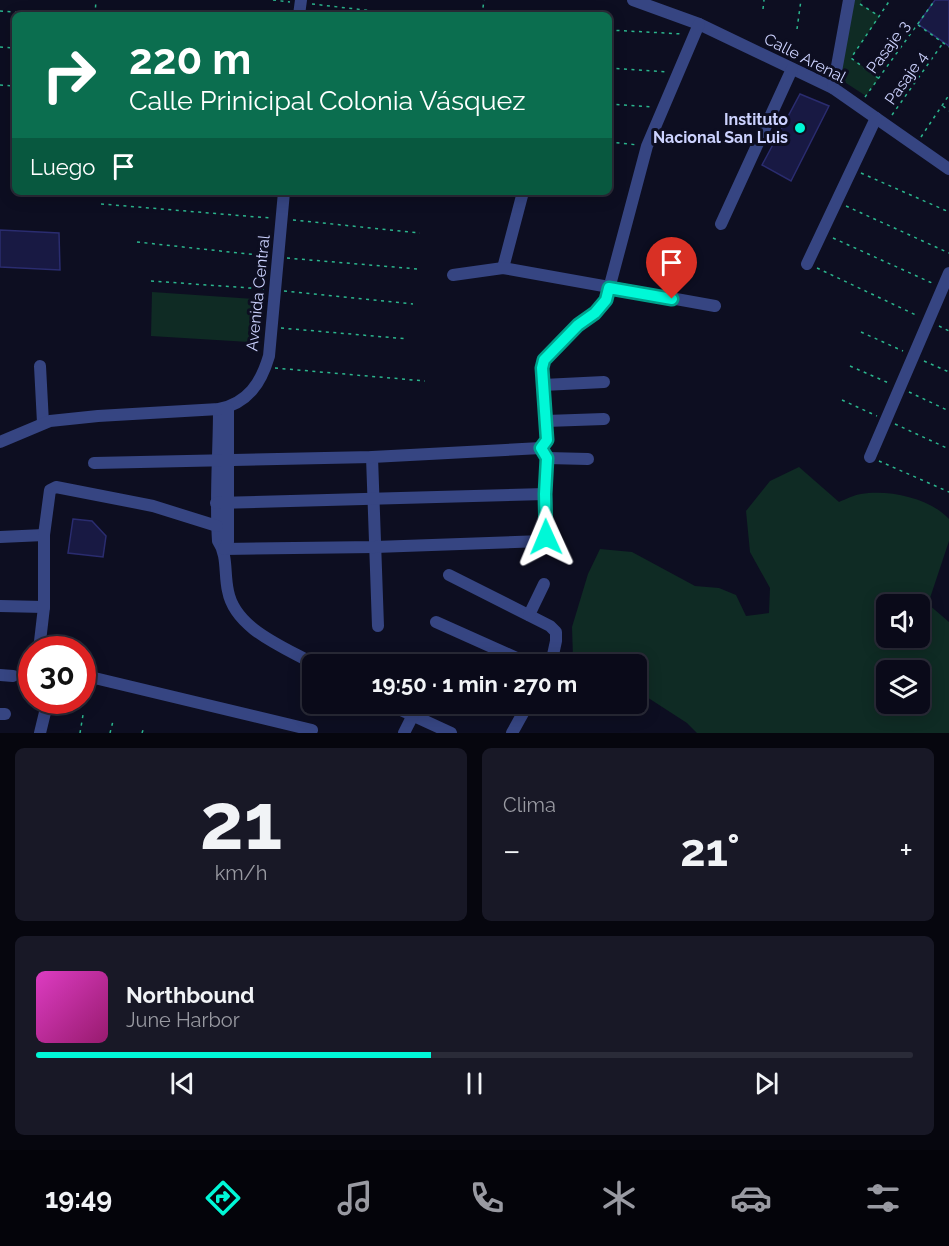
<!DOCTYPE html>
<html lang="es">
<head>
<meta charset="utf-8">
<style>
  :root { --surface:#0a0a19; --page:#181826; --text:#f1f3f6; --muted:#999aa2; --line:#2a2b38; --accent:#00f8d7 }
  body { margin:0; font-family:Raleway,sans-serif; background:var(--page); color:var(--text); height:100vh; display:flex; flex-direction:column; font-size:22px; white-space:nowrap }
  * { box-sizing:border-box; margin:0 }
  p { font-size:20px; color:var(--muted) }
  .icon { flex:none; width:33px; height:33px; fill:none; stroke:currentColor; stroke-width:2; stroke-linecap:round; stroke-linejoin:round }
  .map { position:relative; height:733px; overflow:hidden }
  .sheet { display:flex; flex-direction:column; gap:15px; padding:15px; background:#06060e; flex:1 }
  .sheet>* { flex:none }
  .top-card { position:absolute; left:12px; top:12px; width:600px; height:183px; border-radius:9px; box-shadow:0 3px 15px #0003,0 0 0 2px var(--line); background:#0b6e4f; color:#fff; overflow:hidden }
  .tools { position:absolute; left:876px; top:594px; display:grid; gap:12px }
  .tools a { display:grid; place-items:center; width:54px; height:54px; border-radius:9px; background:var(--surface); box-shadow:0 3px 15px #0003,0 0 0 2px var(--line); font-size:30px }
  .speed { position:absolute; left:18px; top:636px; display:flex; gap:12px; font-size:30px; font-weight:700; text-align:center }
  .speed>* { display:grid; place-content:center; width:78px; height:78px; border-radius:50%; background:var(--surface); box-shadow:0 3px 15px #0003,0 0 0 2px var(--line); line-height:1 }
  .speed .limit { border:9px solid #d22; background:#fff; color:#111 }
  .pin { position:absolute; display:grid; place-items:center; width:51px; height:51px; color:#fff; margin:-62px -26px; border-radius:50% 50% 50% 0; rotate:-45deg; box-shadow:0 0 6px #0007 }
  .pin .icon { rotate:45deg }
  .me { position:absolute; width:66px; margin:-33px; rotate:359deg; stroke-linejoin:round; filter:drop-shadow(0 0 4px #0008) }
  .turn { display:flex; align-items:center; gap:21px; height:126px; padding:0 18px; font-size:27px }
  .turn .icon { width:78px; height:78px; stroke-width:2.5 }
  .turn b { display:block; font-size:42px; line-height:51px }
  .then { display:flex; align-items:center; height:57px; padding:0 18px; background:#0003; gap:12px; font-size:22px }
  .big { font-size:45px; font-weight:700; line-height:1.1 }
  .sheet .tile { flex:1; display:flex; flex-direction:column; justify-content:center; gap:9px; min-width:0; padding:0 21px; border-radius:9px; background:var(--page) }
  .sheet .dial { align-items:center; gap:0 }
  .dial b { font-size:78px; line-height:1 }
  .song { display:flex; align-items:center; gap:18px }
  .cover { width:72px; height:72px; border-radius:9px; background:linear-gradient(135deg,hsl(310 70% 55%),hsl(320 70% 35%)) }
  .played { height:6px; border-radius:3px; background:linear-gradient(90deg,var(--accent) 45%,var(--line) 45%) }
  .keys { display:flex; justify-content:space-around; direction:ltr }
  .heat { display:flex; justify-content:space-between; align-items:center; font-size:33px; direction:ltr }
  .sheet .tiles { flex:1; display:grid; gap:15px; grid-template-columns:1fr 1fr }
  .tile:last-child { grid-column:span 2 }
  .trip { position:absolute; left:302px; top:654px; width:345px; height:60px; border-radius:9px; background:var(--surface); box-shadow:0 3px 15px #0003,0 0 0 2px var(--line); font-weight:700; line-height:60px; text-align:center }
  .menu { display:flex; height:96px; justify-content:space-around; align-items:center; background:#04040a; color:var(--muted) }
  .menu .icon { width:42px; height:42px }
  .menu .on { color:var(--accent) }
  .menu b { font-size:27px; color:var(--text) }
  .map>svg:first-child { display:block }
  .green { fill:#0f2b24; fill-rule:evenodd }
  .building { fill:#181943; stroke:#2a2c6f; stroke-width:1.5 }
  .lines { fill:none; stroke-linecap:round; stroke-linejoin:round }
  .path { stroke:#2bb58d; stroke-width:1.5; stroke-dasharray:3 4.5; stroke-linecap:butt }
  .minor { stroke:#364582; stroke-width:12 }
  .route-casing { stroke:#00a18c; stroke-width:15 }
  .route { stroke:#00f8d7; stroke-width:10 }
  .poi-dot { fill:#00f8d7; stroke:#0d0e21; stroke-width:2 }
  .labels { text-anchor:middle; dominant-baseline:central; stroke-width:6; stroke-linejoin:round; paint-order:stroke }
  .street-label { font-size:16px; fill:#cdd3ff; stroke:#0d0e21 }
  .poi-label { font-size:16px; font-weight:bold; fill:#cdd3ff; stroke:#0d0e21; text-anchor:end }
</style>
</head>
<body>
<div class="map">
<svg width="949" height="733" viewBox="0 0 949 733">
  <rect width="100%" height="100%" fill="#0d0e21"/>
  <!-- green -->
  <g class="green">
    <path d="M854 0H862L860 4 880 16 851 58 879 78 866 96 843 81 840 76Z"/>
    <path d="M152 292 254 299 249 342 151 336Z"/>
    <path d="M799 467 839 502C846 499 854 495 861 494 888 489 930 498 949 519V541L928 604 949 622V733H697L687 723 636 690V664H596L573 658 572 627 588 574 600 549 632 552 695 586 719 588 736 595 746 616 769 613 770 588 750 552 746 511 770 481ZM886 604H920V638H886ZM886 670H920V704H886Z"/>
  </g>
  <!-- building -->
  <g class="building">
    <path d="M935 0H949V46L918 24Z"/>
    <path d="M800 94 829 106 791 181 762 165Z"/>
    <path d="M0 230 59 233 60 270 0 267Z"/>
    <path d="M73 519 92 521 106 536 103 557 68 553Z"/>
  </g>
  <g class="lines">
    <!-- path -->
    <g class="path">
      <path d="M273 0 290 2"/>
      <path d="M312 4 409 15"/>
      <path d="M860 4 879 16"/>
      <path d="M763 9 764 0"/>
      <path d="M0 11 50 15"/>
      <path d="M95 15 96 0"/>
      <path d="M482 15 484 0"/>
      <path d="M918 25 949 47"/>
      <path d="M797 29 801 0"/>
      <path d="M609 30 683 34"/>
      <path d="M0 47 15 48"/>
      <path d="M609 68 668 72"/>
      <path d="M878 78 851 58 890 0"/>
      <path d="M0 85 15 86"/>
      <path d="M865 97 935 0"/>
      <path d="M609 104 653 107"/>
      <path d="M943 106 949 111"/>
      <path d="M892 115 943 43"/>
      <path d="M921 137 949 95"/>
      <path d="M609 142 638 145"/>
      <path d="M861 173 949 212"/>
      <path d="M392 192 415 194"/>
      <path d="M101 204 270 218"/>
      <path d="M846 206 949 253"/>
      <path d="M293 220 420 233"/>
      <path d="M833 238 932 283"/>
      <path d="M137 242 267 256"/>
      <path d="M287 258 417 269"/>
      <path d="M817 268 918 316"/>
      <path d="M151 281 264 289"/>
      <path d="M284 291 413 304"/>
      <path d="M939 326 949 331"/>
      <path d="M281 328 408 339"/>
      <path d="M861 332 903 351"/>
      <path d="M924 361 949 372"/>
      <path d="M850 366 891 384"/>
      <path d="M275 368 425 381"/>
      <path d="M909 392 949 411"/>
      <path d="M842 400 877 416"/>
      <path d="M895 424 949 449"/>
      <path d="M879 461 949 492"/>
      <path d="M80 733 83 715"/>
      <path d="M110 733 113 721"/>
      <path d="M142 733 143 730"/>
    </g>
    <!-- minor -->
    <g class="minor">
      <path d="M633 0 699 24 833 88 949 169"/>
      <path d="M299 15 301 0"/>
      <path d="M833 88 849 0"/>
      <path d="M721 224 792 69"/>
      <path d="M807 264 876 118"/>
      <path d="M503 268 523 192"/>
      <path d="M453 275 503 268 715 306"/>
      <path d="M40 366 43 423"/>
      <path d="M543 385 604 382"/>
      <path d="M219 409C219 454 215 497 218 541 228 555 224 574 228 591 235 629 284 647 314 664"/>
      <path d="M546 421 604 419"/>
      <path d="M0 442 50 421 98 416 219 409C248 403 261 383 269 356L284 192"/>
      <path d="M372 457 378 626"/>
      <path d="M870 457 949 273"/>
      <path d="M547 458 588 459"/>
      <path d="M94 463 372 457 541 448 547 440 542 365 544 360 578 325 595 313 606 300 647 146 699 24"/>
      <path d="M216 503 545 494"/>
      <path d="M0 537 44 535"/>
      <path d="M224 549 375 547 543 541 546 537 545 494 547 458 541 448"/>
      <path d="M224 549 228 542V408"/>
      <path d="M449 575 550 626 556 632V641L551 664"/>
      <path d="M0 606 44 607"/>
      <path d="M529 615 544 584"/>
      <path d="M436 622 530 664"/>
      <path d="M39 650 44 607V535L50 490 56 487 153 506 217 526"/>
      <path d="M410 660 420 664"/>
      <path d="M0 675 13 676"/>
      <path d="M82 675 312 730"/>
      <path d="M388 704 451 733"/>
      <path d="M505 704 523 712"/>
      <path d="M0 714H5"/>
      <path d="M40 733 48 700"/>
      <path d="M404 733 413 715"/>
      <path d="M512 733 528 704"/>
    </g>
  </g>
  <g class="lines">
    <!-- route casing -->
    <g class="route-casing">
      <path id="route" d="M546 537 545 494 547 458 541 448 547 440 542 368 544 360 578 325 595 313 606 300 609 288 672 299"/>
    </g>
    <!-- route -->
    <use href="#route" class="route"/>
  </g>
  <!-- markers -->
  <circle class="poi-dot" cx="800" cy="128" r="6"/>
  <g class="labels">
    <!-- street labels -->
    <g class="street-label">
      <text transform="translate(888 47) rotate(-54)">Pasaje 3</text>
      <text transform="translate(805 58) rotate(27)">Calle Arenal</text>
      <text transform="translate(906 78) rotate(-55)">Pasaje 4</text>
      <text transform="translate(258 293) rotate(-84)">Avenida Central</text>
    </g>
    <!-- poi labels -->
    <g class="poi-label">
      <text x="788" y="119">Instituto<tspan x="788" dy="18">Nacional San Luis</tspan></text>
    </g>
  </g>
</svg>
<div class="tools">
<a><svg class="icon" aria-label="sound" viewBox="0 0 24 24"><path d="M4 9h4l5-4v14l-5-4H4zM17 9q2 3 0 6"/></svg></a>
<a><svg class="icon" aria-label="layers" viewBox="0 0 24 24"><path d="M12 4l9 5-9 5-9-5zM3 14l9 5 9-5"/></svg></a>
</div>
<div class="speed"><div class="limit">30</div></div>
<div class="pin" style="left:672px;top:299px;background:#d93025"><svg class="icon" aria-label="arrive" viewBox="0 0 24 24"><path d="M6 21V4h12l-3 4 3 4H6"/></svg></div>
<svg class="me" style="left:546px;top:537px" viewBox="-20 -20 40 40"><path d="M0-17L14 15 0 8-14 15z" fill="#00f8d7" stroke="#fff" stroke-width="4"/></svg>
<div class="trip">19:50 · 1 min · 270 m</div>
<div class="top-card">
<div class="turn"><svg class="icon" aria-label="right" viewBox="0 0 24 24"><path d="M7 20v-9h11M14 6l5 5-5 5"/></svg><div><b>220 m</b>Calle Prinicipal Colonia Vásquez</div></div>
<div class="then">Luego<svg class="icon" aria-label="arrive" viewBox="0 0 24 24"><path d="M6 21V4h12l-3 4 3 4H6"/></svg></div>
</div>
</div>
<section class="sheet">
<div class="tiles">
<div class="tile dial"><b>21</b><p>km/h</p></div>
<div class="tile"><p>Clima</p>
<div class="heat"><a>−</a><b class="big">21°</b><a>+</a></div>
</div>
<div class="tile">
<div class="song"><i class="cover"></i><div><b>Northbound</b><p>June Harbor</p></div></div>
<div class="played"></div>
<div class="keys"><svg class="icon" aria-label="previous" viewBox="0 0 24 24"><path d="M18 5L8 12l10 7zM5 5v14"/></svg><svg class="icon" aria-label="pause" viewBox="0 0 24 24"><path d="M8 5v14M16 5v14"/></svg><svg class="icon" aria-label="next" viewBox="0 0 24 24"><path d="M6 5l10 7-10 7zM19 5v14"/></svg></div>
</div>
</div>
</section>
<nav class="menu">
<b>19:49</b>
<svg class="icon on" aria-label="directions" viewBox="0 0 24 24"><path d="M12 3l9 9-9 9-9-9zM9 14v-3h6M13 9l2 2-2 2"/></svg>
<svg class="icon" aria-label="music" viewBox="0 0 24 24"><path d="M9 18V5l10-2v13"/><circle cx="6" cy="18" r="3"/><circle cx="16" cy="16" r="3"/></svg>
<svg class="icon" aria-label="phone" viewBox="0 0 24 24"><path d="M5 4h4l2 5-3 2q2 4 5 5l2-3 5 2v4C11 20 4 13 5 4z"/></svg>
<svg class="icon" aria-label="climate" viewBox="0 0 24 24"><path d="M12 3v18M4 7l16 10M4 17L20 7"/></svg>
<svg class="icon" aria-label="car" viewBox="0 0 24 24"><path d="M5 17H2v-5l4-1 3-4h7l3 4 3 1v5h-3M9 17h6M6 11h13"/><circle cx="7" cy="17" r="2"/><circle cx="17" cy="17" r="2"/></svg>
<svg class="icon" aria-label="filters" viewBox="0 0 24 24"><path d="M4 7h16M4 17h16"/><circle cx="9" cy="7" r="2"/><circle cx="15" cy="17" r="2"/></svg>
</nav>
</body>
</html>
